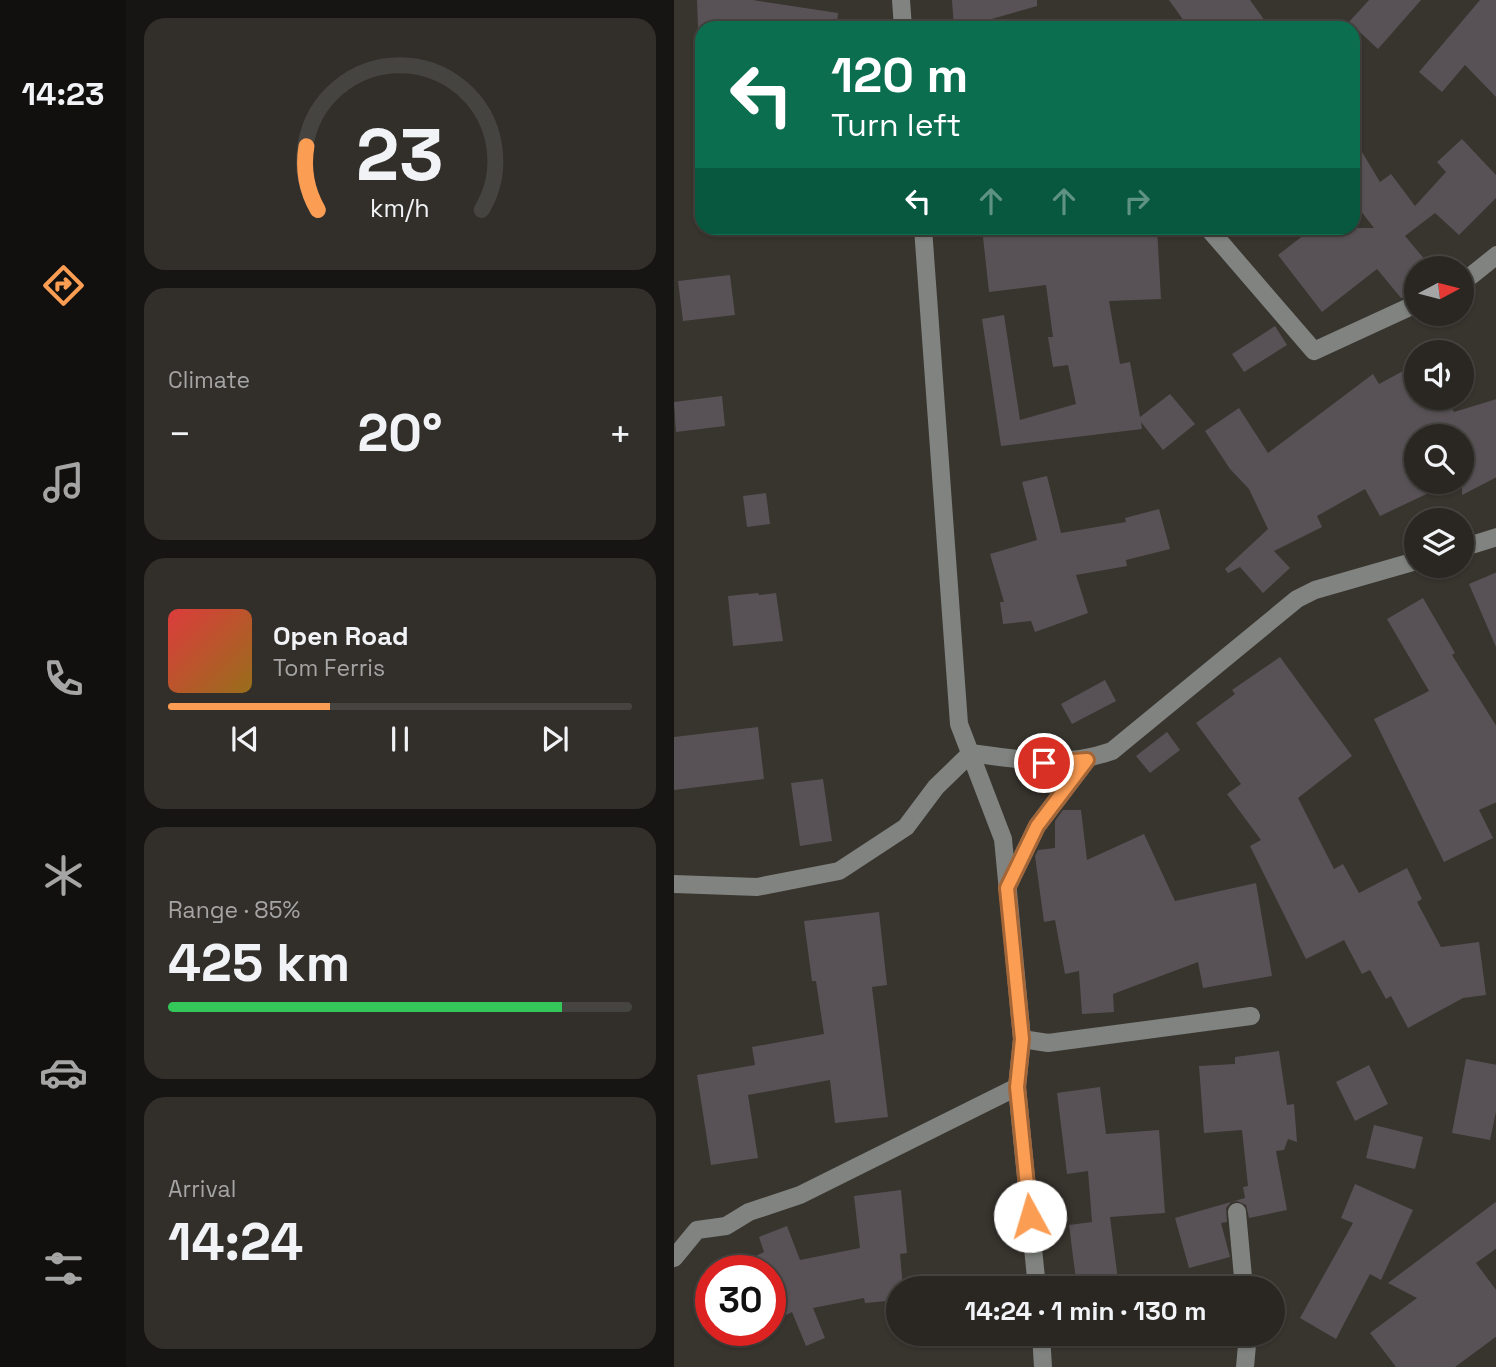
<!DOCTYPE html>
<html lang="en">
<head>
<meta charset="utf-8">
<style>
  :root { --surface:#2a2722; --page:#322f2a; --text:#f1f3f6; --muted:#a5a5a5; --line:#464440; --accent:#fc9d54 }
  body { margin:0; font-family:"Space Grotesk",sans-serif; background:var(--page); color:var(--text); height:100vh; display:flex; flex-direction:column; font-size:26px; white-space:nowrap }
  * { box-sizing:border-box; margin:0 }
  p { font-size:23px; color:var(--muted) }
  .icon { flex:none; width:38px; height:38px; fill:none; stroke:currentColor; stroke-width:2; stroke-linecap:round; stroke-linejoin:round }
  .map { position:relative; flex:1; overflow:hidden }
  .side { display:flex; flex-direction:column; gap:18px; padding:18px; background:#171513; width:548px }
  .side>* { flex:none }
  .guide { position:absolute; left:21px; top:21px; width:665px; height:214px; border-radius:21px; box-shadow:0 2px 5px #0004,0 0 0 2px var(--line); background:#0b6e4f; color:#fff; overflow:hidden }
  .needle { width:46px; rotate:83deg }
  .tools { position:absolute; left:730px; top:256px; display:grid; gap:14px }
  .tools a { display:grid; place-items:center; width:70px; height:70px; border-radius:50%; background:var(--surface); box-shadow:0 2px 5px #0004,0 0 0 2px var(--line); font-size:35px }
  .speed { position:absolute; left:21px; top:1255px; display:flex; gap:14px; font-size:35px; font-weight:700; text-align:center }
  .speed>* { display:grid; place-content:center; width:91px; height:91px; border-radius:50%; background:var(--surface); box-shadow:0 2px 5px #0004,0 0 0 2px var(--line); line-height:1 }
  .speed .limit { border:10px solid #d22; background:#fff; color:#111 }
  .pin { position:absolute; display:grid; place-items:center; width:60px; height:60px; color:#fff; margin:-30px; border:4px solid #fff; border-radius:50%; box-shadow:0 2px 7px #0007 }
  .me { position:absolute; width:77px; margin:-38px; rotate:354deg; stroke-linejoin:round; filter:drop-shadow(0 0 5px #0008) }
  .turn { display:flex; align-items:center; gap:24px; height:147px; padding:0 21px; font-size:32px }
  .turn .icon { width:91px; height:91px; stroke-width:2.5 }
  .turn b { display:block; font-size:49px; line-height:60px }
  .lanes { display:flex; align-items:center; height:66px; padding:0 21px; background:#0003; justify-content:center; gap:35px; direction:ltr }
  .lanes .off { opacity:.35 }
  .big { font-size:52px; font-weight:600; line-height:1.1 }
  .side .widget { flex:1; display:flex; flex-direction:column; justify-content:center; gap:10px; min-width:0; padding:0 24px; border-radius:21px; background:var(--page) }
  .side .dial { align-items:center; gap:0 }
  .dial svg { height:182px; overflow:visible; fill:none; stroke:var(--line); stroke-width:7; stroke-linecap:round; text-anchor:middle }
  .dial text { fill:var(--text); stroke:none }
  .song { display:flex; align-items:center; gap:21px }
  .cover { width:84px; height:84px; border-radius:10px; background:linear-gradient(135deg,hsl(0 70% 55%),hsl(40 70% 35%)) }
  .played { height:7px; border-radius:4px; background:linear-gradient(90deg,var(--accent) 35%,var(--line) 35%) }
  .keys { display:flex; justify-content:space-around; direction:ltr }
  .heat { display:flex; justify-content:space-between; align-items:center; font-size:38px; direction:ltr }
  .charge { height:10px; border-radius:5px; background:linear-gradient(90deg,#34c759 85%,var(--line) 0) }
  .trip { position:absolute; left:212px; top:1276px; width:399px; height:70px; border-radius:35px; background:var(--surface); box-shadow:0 2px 5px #0004,0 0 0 2px var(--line); font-weight:600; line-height:70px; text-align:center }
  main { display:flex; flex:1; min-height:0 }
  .tab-bar { display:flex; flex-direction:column; width:126px; justify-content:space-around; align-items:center; background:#11100e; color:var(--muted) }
  .tab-bar .icon { width:49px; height:49px }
  .tab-bar .current { color:var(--accent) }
  .tab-bar b { font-size:32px; color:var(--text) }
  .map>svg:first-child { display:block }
  .building { fill:#585257 }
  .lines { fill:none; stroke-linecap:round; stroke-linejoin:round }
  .minor { stroke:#808380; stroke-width:18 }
  .route-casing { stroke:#a46637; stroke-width:18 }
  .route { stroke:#fc9d54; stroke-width:12 }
</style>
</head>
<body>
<main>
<nav class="tab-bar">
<b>14:23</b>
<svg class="icon current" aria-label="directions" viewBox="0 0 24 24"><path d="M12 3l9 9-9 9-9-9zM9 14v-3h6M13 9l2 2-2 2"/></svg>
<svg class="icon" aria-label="music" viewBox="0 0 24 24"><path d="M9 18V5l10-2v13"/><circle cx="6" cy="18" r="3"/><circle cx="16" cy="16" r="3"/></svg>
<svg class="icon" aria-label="phone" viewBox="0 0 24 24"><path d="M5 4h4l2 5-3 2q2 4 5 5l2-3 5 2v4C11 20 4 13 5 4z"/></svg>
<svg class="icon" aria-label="climate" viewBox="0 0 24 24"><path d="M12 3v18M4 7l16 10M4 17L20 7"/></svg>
<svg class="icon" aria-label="car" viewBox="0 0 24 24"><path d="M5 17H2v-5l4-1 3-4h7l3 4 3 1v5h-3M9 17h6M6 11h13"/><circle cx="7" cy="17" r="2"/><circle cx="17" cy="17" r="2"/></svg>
<svg class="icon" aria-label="filters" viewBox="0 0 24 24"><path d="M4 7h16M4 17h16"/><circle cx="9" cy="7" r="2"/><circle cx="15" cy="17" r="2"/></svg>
</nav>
<section class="side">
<div class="widget dial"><svg viewBox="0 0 100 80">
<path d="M14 69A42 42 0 1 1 86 69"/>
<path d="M14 69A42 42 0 0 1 9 41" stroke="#fc9d54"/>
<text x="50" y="56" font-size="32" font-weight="700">23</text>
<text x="50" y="72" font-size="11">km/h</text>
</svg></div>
<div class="widget"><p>Climate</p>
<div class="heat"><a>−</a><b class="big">20°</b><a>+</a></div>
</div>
<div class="widget">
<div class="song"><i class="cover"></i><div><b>Open Road</b><p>Tom Ferris</p></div></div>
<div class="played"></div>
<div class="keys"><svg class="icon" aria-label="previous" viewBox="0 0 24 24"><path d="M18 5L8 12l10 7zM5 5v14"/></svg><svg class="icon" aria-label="pause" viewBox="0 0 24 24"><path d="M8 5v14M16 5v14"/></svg><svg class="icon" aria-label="next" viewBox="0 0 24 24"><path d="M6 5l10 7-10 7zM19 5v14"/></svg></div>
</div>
<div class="widget"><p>Range · 85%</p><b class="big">425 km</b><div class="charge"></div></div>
<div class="widget"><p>Arrival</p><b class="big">14:24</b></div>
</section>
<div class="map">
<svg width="823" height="1367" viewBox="0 0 823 1367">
  <rect width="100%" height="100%" fill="#38342e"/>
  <!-- building -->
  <g class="building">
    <path d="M23 0H79L164 13 163 24 129 25 128 28H107V25L24 28Z"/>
    <path d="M278 0H363V6L314 20V26L280 28Z"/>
    <path d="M495 0H576L596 28H515Z"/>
    <path d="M695 0H747L704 49 675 22Z"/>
    <path d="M806 0H823V98L791 65 768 92 745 72Z"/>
    <path d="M679 137 706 182 717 174 741 206 772 172 763 162 788 139 823 176V197L785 235 761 213 731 236 758 268H742L741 293 727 298 703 269 648 312 604 255 639 228H700L679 201Z"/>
    <path d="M308 228H483L487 299 435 301 446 364 456 362 466 417 496 394 521 424 489 450 467 422 468 429 327 446 308 319 330 315 346 420 402 404 394 365 379 367 374 337H379L372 285 315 292Z"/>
    <path d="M56 275 61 315 9 321 4 281Z"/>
    <path d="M601 326 613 345 570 372 558 354Z"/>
    <path d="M742 364V397H772L780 412 823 399V477L788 495V436H742V481H780L706 516 691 489 643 516 648 527 600 551 616 568 589 593 566 567 554 573 551 569 594 529 575 489 556 469 531 431 565 408 594 453 699 374 705 384Z"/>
    <path d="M48 396 51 426 2 432 0 402Z"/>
    <path d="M373 476 387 533 452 522 451 518 485 509 496 549 452 560 453 566 402 575 414 613 361 632 357 621 329 624 326 602H330L316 554 363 540 348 482Z"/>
    <path d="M92 493 96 524 73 527 69 496Z"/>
    <path d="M823 572V647H822L795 584Z"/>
    <path d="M84 593 85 595 102 593 109 641 59 646 54 596Z"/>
    <path d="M749 598 781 653 778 655 823 727V802L805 810 819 838 770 862 700 719 755 691 713 619Z"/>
    <path d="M606 657 678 756 624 798 660 869 669 864 685 893 733 868 748 899 743 902 767 947 805 942 812 995 789 998 734 1028 717 996 712 999 696 970 688 974 670 940 632 959 576 846 587 840 553 794 567 784 522 723 561 694 558 690Z"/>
    <path d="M431 680 442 701 398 724 387 704Z"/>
    <path d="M84 727 90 779 0 790V737Z"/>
    <path d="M493 732 506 750 476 773 462 756Z"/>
    <path d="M149 779 158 841 126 846 117 783Z"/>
    <path d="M389 810H407L413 860 470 834 501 901 582 883 598 976 529 988 524 962 439 994 440 1012 408 1014 405 971 391 974 381 920 370 922 361 856 364 850 381 848V821Z"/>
    <path d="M205 912 213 985 198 987 214 1117 161 1123 156 1080 74 1095 84 1158 37 1165 23 1075 81 1065 78 1047 150 1034 142 981H138L130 921Z"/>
    <path d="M605 1051 613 1105 620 1104 623 1142 614 1139 610 1150 602 1151 613 1210 575 1218 572 1205 563 1201 557 1202 552 1208 553 1222 547 1223 556 1257 515 1268 501 1218 571 1198 569 1187 574 1186 568 1130 530 1133 525 1066 561 1064V1057Z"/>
    <path d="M792 1059 823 1065V1107L816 1140 778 1133Z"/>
    <path d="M695 1065 714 1104 681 1121 662 1082Z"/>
    <path d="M426 1087 432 1134 485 1130 491 1213 436 1217 445 1288H403L395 1225 418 1222 414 1171 393 1174 383 1093Z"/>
    <path d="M700 1125 749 1137 741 1169 692 1158Z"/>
    <path d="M681 1184 739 1210 707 1280 696 1274 662 1339 626 1318 679 1223 667 1218Z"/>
    <path d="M227 1190 233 1253 226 1254 229 1288H224V1300L191 1303 190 1298 139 1308 151 1338 132 1346 118 1312 96 1323V1270H54L90 1252 85 1237 113 1226 126 1260 186 1248 180 1196Z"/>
    <path d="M823 1201V1248L802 1263 823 1291V1336L781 1367H722L696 1333 743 1298 714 1283Z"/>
  </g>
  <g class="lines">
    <!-- minor -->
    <g class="minor">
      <path d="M227 0 229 28"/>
      <path d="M249 228 285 724 329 839 348 1039 343 1087 363 1288"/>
      <path d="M534 228 640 351 742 304"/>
      <path d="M788 283 823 255"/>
      <path d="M788 548 823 537"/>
      <path d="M0 884 83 887 165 871 232 827 262 787 297 753C347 760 390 768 438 751L623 599 641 590 742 561"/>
      <path d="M333 888 363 826 413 760"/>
      <path d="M348 1039 374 1043 577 1016"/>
      <path d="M563 1212 570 1288"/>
      <path d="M0 1258 23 1230 52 1226 75 1212 126 1195 343 1087"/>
      <path d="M367 1334 369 1367"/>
      <path d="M571 1367 574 1334"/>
    </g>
  </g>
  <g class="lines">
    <!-- route casing -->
    <g class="route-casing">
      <path id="route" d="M356 1216 343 1087 348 1039 333 888 363 826 413 760 370 763"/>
    </g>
    <!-- route -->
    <use href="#route" class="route"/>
  </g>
</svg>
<div class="tools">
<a><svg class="needle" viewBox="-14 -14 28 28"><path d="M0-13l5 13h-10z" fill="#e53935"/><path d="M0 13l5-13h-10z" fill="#a5a5a5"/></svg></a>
<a><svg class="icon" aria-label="sound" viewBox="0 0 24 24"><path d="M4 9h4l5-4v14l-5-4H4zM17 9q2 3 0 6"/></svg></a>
<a><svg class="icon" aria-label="search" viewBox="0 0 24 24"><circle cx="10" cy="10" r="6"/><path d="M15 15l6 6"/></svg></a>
<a><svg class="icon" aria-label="layers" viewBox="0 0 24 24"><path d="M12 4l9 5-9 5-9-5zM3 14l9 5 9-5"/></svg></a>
</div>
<div class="speed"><div class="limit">30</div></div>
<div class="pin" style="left:370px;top:763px;background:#d93025"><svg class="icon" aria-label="arrive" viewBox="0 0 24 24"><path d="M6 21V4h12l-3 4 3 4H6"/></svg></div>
<svg class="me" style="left:356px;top:1216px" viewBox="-20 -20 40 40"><circle r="19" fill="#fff"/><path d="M0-13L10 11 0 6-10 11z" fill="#fc9d54"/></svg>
<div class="trip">14:24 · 1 min · 130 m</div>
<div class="guide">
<div class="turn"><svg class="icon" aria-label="left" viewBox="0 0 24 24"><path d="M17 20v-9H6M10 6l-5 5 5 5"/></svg><div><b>120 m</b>Turn left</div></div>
<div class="lanes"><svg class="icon" aria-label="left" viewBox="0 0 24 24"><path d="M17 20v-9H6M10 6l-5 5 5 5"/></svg><svg class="icon off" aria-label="ahead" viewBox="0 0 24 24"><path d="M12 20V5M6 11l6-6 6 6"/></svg><svg class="icon off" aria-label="ahead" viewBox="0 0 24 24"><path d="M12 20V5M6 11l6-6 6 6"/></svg><svg class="icon off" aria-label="right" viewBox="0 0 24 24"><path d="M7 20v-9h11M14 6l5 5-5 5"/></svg></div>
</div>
</div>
</main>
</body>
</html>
